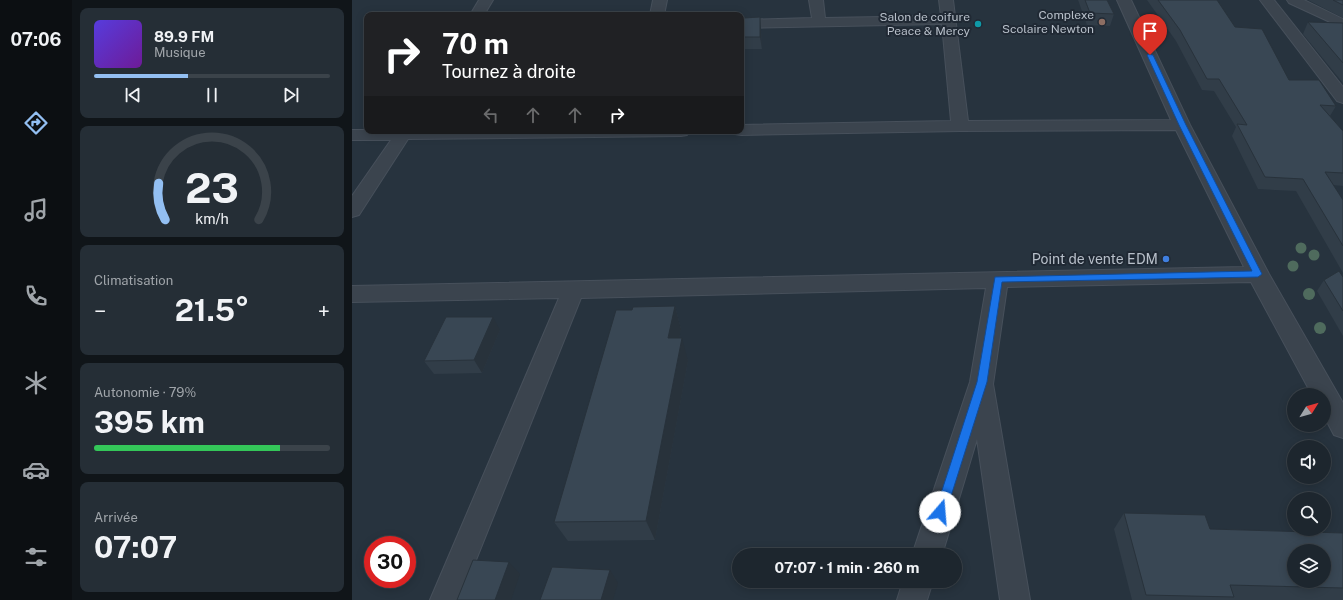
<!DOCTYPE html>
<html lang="fr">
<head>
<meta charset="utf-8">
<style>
  :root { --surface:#1d262e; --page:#252e36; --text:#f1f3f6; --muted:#a0a5aa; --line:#3b434a; --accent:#93bff2 }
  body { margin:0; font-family:"Public Sans",sans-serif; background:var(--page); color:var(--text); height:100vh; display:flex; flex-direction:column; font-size:15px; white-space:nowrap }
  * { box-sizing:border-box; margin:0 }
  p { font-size:13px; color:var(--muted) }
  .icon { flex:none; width:22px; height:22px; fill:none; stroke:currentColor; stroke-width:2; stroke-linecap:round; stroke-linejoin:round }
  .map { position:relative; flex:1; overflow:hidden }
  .side { display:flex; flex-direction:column; gap:8px; padding:8px; background:#101519; width:280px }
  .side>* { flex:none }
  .top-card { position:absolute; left:12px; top:12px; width:380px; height:122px; border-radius:8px; box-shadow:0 2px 10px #0003,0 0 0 1px var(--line); background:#202124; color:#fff; overflow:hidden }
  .needle { width:26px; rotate:53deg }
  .tools { position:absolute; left:935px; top:388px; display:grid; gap:8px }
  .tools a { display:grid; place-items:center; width:44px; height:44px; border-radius:50%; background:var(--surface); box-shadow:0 2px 10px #0003,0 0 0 1px var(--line); font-size:20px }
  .speed { position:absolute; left:12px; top:536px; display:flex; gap:8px; font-size:20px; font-weight:700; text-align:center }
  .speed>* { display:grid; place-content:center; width:52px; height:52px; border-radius:50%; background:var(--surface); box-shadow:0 2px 10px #0003,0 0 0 1px var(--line); line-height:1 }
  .speed .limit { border:6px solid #d22; background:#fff; color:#111 }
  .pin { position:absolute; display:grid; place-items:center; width:34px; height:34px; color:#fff; margin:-41px -17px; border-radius:50% 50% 50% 0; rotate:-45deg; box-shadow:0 0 4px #0007 }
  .pin .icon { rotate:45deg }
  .me { position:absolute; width:44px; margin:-22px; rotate:18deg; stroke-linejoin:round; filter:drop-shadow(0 0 3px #0008) }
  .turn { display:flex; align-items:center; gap:14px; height:84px; padding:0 12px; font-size:18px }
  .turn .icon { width:52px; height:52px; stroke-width:2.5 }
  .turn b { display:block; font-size:28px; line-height:34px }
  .lanes { display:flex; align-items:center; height:38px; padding:0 12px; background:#0003; justify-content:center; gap:20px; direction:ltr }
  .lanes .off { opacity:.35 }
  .big { font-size:30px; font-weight:700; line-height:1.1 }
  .side .card { flex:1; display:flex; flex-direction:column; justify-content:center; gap:6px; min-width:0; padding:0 14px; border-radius:8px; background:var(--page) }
  .side .dial { align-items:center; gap:0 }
  .dial svg { height:104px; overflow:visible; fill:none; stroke:var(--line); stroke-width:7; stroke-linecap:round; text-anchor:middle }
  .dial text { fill:var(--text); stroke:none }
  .song { display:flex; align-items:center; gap:12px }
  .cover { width:48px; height:48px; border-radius:6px; background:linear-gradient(135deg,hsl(250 70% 55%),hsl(280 70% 35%)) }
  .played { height:4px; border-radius:2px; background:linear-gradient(90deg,var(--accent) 40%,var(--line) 40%) }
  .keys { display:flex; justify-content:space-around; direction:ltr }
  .heat { display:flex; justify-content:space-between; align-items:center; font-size:22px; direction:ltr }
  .charge { height:6px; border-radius:3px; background:linear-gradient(90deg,#34c759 79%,var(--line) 0) }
  .trip { position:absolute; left:380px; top:548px; width:230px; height:40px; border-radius:20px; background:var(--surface); box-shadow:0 2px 10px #0003,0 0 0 1px var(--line); font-weight:700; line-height:40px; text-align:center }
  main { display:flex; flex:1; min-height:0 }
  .tab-bar { display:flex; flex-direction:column; width:72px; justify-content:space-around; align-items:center; background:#0c0f12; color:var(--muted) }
  .tab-bar .icon { width:28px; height:28px }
  .tab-bar .selected { color:var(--accent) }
  .tab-bar b { font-size:18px; color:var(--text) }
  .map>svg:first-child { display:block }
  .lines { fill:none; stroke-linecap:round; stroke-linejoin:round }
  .street-casing { stroke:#47505b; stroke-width:2 }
  .street { fill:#3b444e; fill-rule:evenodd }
  .tree { fill:#4f6b5d }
  .wall { fill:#313d48 }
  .shaded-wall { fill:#28323b }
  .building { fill:#394754; stroke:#28323b; fill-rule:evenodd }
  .route { fill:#1a73e8; stroke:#114b97 }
  .education-dot { fill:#8d6e63; stroke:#202934; stroke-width:1.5 }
  .culture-dot { fill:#0f9aa8; stroke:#202934; stroke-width:1.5 }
  .shop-dot { fill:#3f7fe0; stroke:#202934; stroke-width:1.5 }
  .labels { text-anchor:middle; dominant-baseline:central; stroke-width:4; stroke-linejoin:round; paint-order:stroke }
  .far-poi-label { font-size:12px; fill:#b7bfc9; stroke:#202934; text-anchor:end }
  .poi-label { font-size:14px; fill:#b7bfc9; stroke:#202934; text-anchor:end }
</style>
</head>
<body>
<main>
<nav class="tab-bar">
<b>07:06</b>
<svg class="icon selected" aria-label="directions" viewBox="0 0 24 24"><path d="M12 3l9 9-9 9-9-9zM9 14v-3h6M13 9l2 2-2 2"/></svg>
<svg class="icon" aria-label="music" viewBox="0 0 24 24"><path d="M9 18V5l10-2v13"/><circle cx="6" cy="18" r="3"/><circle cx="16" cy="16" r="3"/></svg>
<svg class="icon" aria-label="phone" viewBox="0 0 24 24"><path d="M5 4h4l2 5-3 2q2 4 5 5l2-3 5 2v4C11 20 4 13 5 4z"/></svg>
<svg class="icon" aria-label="climate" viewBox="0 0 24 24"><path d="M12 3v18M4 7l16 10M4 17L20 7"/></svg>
<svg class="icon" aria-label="car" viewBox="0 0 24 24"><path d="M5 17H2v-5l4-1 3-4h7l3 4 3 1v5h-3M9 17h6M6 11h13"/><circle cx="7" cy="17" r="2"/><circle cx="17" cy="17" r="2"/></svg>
<svg class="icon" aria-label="filters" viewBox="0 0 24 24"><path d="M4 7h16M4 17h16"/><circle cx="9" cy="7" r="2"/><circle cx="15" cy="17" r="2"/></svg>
</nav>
<section class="side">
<div class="card">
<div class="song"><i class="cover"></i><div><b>89.9 FM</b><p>Musique</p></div></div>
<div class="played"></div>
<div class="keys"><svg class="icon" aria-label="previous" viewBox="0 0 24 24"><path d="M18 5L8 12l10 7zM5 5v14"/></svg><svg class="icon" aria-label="pause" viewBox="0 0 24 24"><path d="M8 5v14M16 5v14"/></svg><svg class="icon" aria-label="next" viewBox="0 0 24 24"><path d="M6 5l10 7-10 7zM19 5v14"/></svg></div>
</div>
<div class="card dial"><svg viewBox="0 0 100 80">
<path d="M14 69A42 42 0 1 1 86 69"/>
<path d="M14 69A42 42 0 0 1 9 41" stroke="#93bff2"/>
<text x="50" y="56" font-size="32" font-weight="700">23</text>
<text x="50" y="72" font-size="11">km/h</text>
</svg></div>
<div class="card"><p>Climatisation</p>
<div class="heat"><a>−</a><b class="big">21.5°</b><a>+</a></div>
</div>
<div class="card"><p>Autonomie · 79%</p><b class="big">395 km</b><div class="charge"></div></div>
<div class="card"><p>Arrivée</p><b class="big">07:07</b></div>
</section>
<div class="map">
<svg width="991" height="600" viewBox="0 0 991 600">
  <rect width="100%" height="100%" fill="#27333e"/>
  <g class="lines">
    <!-- street casing -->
    <g class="street-casing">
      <g id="street">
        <path d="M127 0H141L132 15H118Z"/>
        <path d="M301 0H315L312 15H298Z"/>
        <path d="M457 0H471L473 18 589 16 587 0H601L616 121 819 120 765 0H779L838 125 917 274 991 403V438L982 435 972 416V395H960L899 282 655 287 641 384 678 600H648L625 439 590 555H560L618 382 634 288 229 298 108 600H78L207 298 0 302V286L892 267 824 130 608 131 389 135 383 134 381 131H389V125L599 121 590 24 389 28V20L460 18Z"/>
        <path d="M908 0H922L991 87V103L985 101Z"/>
        <path d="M935 0H952L991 19V28L937 3Z"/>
        <path d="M0 130H15V131H338L335 135 329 136 56 139 7 215 0 217V196L39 140H0Z"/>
        <path d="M551 581H581L575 600H545Z"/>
      </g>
    </g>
    <!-- street -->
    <use href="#street" class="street"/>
  </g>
  <!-- trees -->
  <g class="tree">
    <circle cx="949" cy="248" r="5.5"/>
    <circle cx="962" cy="255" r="5.5"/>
    <circle cx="941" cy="266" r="5.5"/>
    <circle cx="957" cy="294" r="6"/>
    <circle cx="968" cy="328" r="6"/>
  </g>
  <!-- wall -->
  <g class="wall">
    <path d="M726 0H755L762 14 758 26 735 25Z"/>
    <path d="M795 0H865L883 27 937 80 984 106 978 116 991 131V186L981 185 991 200V273L944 191 906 189 880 136 884 127 862 91 850 90 824 41Z"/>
    <path d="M956 0H991V18Z"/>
    <path d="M956 22 991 23V83L951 34Z"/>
    <path d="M389 29H409L410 49H389Z"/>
    <path d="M991 277V336L965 291 972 280Z"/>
    <path d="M323 306 329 329 327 338 336 361 303 540 216 541 202 522Z"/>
    <path d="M148 330 130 373 82 374 72 361Z"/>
    <path d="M772 513 858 529 991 533V600H780L762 529Z"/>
  </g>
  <!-- shaded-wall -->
  <g class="shaded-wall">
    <path d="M408 17 409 29 410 49 408 37Z"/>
    <path d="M323 306 329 329 323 361 316 338Z"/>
    <path d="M141 317 148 330 130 373 122 360Z"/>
    <path d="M330 338 336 361 303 540 294 521Z"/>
    <path d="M157 562 168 574 159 600H143Z"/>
    <path d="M258 570 266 583 261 600H249Z"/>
  </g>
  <!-- building -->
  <g class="building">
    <path d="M733 0H755L762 14 738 13Z"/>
    <path d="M806 0H865L883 27 910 29 937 80H967L984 106 968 105 991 131V173L973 172 991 200V246L951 179 913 177 885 124 895 125 867 79H855L828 30Z"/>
    <path d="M981 0H991V5Z"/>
    <path d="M408 17V37H389V29L392 18Z"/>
    <path d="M956 22 991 23V63Z"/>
    <path d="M987 271 991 277V311L972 280Z"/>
    <path d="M323 306 316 338H330L294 521 202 522 264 310H280L281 307Z"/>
    <path d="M94 317H141L122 360 72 361Z"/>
    <path d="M772 513 853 515 858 529 991 533V588L878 585 882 597 794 595ZM942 551H972V581H942Z"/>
    <path d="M121 560 157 562 143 600H105Z"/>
    <path d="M200 567 258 570 249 600H188Z"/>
  </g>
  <!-- route -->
  <path class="route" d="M796 54 801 55 834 125 910 274 906 277 650 282 635 382 594 512 593 516 588 517 584 516 583 512 625 382 643 277 900 271 827 125 795 55Z"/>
  <!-- markers -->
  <circle class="education-dot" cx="750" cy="22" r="4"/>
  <circle class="culture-dot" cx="626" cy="24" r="4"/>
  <circle class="shop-dot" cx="814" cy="259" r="4"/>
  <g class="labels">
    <!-- far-poi labels -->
    <g class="far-poi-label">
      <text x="742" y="15">Complexe<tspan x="742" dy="14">Scolaire Newton</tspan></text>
      <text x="618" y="17">Salon de coifure<tspan x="618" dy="14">Peace &amp; Mercy</tspan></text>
    </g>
    <!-- poi labels -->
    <g class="poi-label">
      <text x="806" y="259">Point de vente EDM</text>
    </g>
  </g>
</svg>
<div class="tools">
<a><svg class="needle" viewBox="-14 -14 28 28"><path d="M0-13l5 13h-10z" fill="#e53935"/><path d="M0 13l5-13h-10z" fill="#a0a5aa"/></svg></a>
<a><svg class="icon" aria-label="sound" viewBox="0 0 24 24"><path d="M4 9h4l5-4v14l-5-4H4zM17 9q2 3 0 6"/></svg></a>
<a><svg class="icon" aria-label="search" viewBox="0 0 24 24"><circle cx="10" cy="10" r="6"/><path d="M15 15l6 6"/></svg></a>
<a><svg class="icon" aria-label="layers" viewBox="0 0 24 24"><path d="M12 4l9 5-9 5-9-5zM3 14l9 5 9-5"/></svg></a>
</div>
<div class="speed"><div class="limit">30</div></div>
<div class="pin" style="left:798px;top:55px;background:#d93025"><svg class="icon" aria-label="arrive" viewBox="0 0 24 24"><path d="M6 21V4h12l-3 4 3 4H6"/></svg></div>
<svg class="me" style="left:588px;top:512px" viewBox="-20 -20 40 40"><circle r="19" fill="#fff"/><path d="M0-13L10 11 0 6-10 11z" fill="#1a73e8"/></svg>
<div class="trip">07:07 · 1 min · 260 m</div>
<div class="top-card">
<div class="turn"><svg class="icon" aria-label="right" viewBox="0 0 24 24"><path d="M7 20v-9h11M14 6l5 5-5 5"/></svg><div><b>70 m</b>Tournez à droite</div></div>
<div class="lanes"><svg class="icon off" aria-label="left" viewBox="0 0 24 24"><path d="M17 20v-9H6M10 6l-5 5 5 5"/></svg><svg class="icon off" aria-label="ahead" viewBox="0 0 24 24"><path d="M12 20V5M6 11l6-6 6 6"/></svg><svg class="icon off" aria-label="ahead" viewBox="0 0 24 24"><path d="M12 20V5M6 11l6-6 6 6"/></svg><svg class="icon" aria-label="right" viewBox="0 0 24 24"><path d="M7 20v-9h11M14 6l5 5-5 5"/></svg></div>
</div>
</div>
</main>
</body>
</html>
